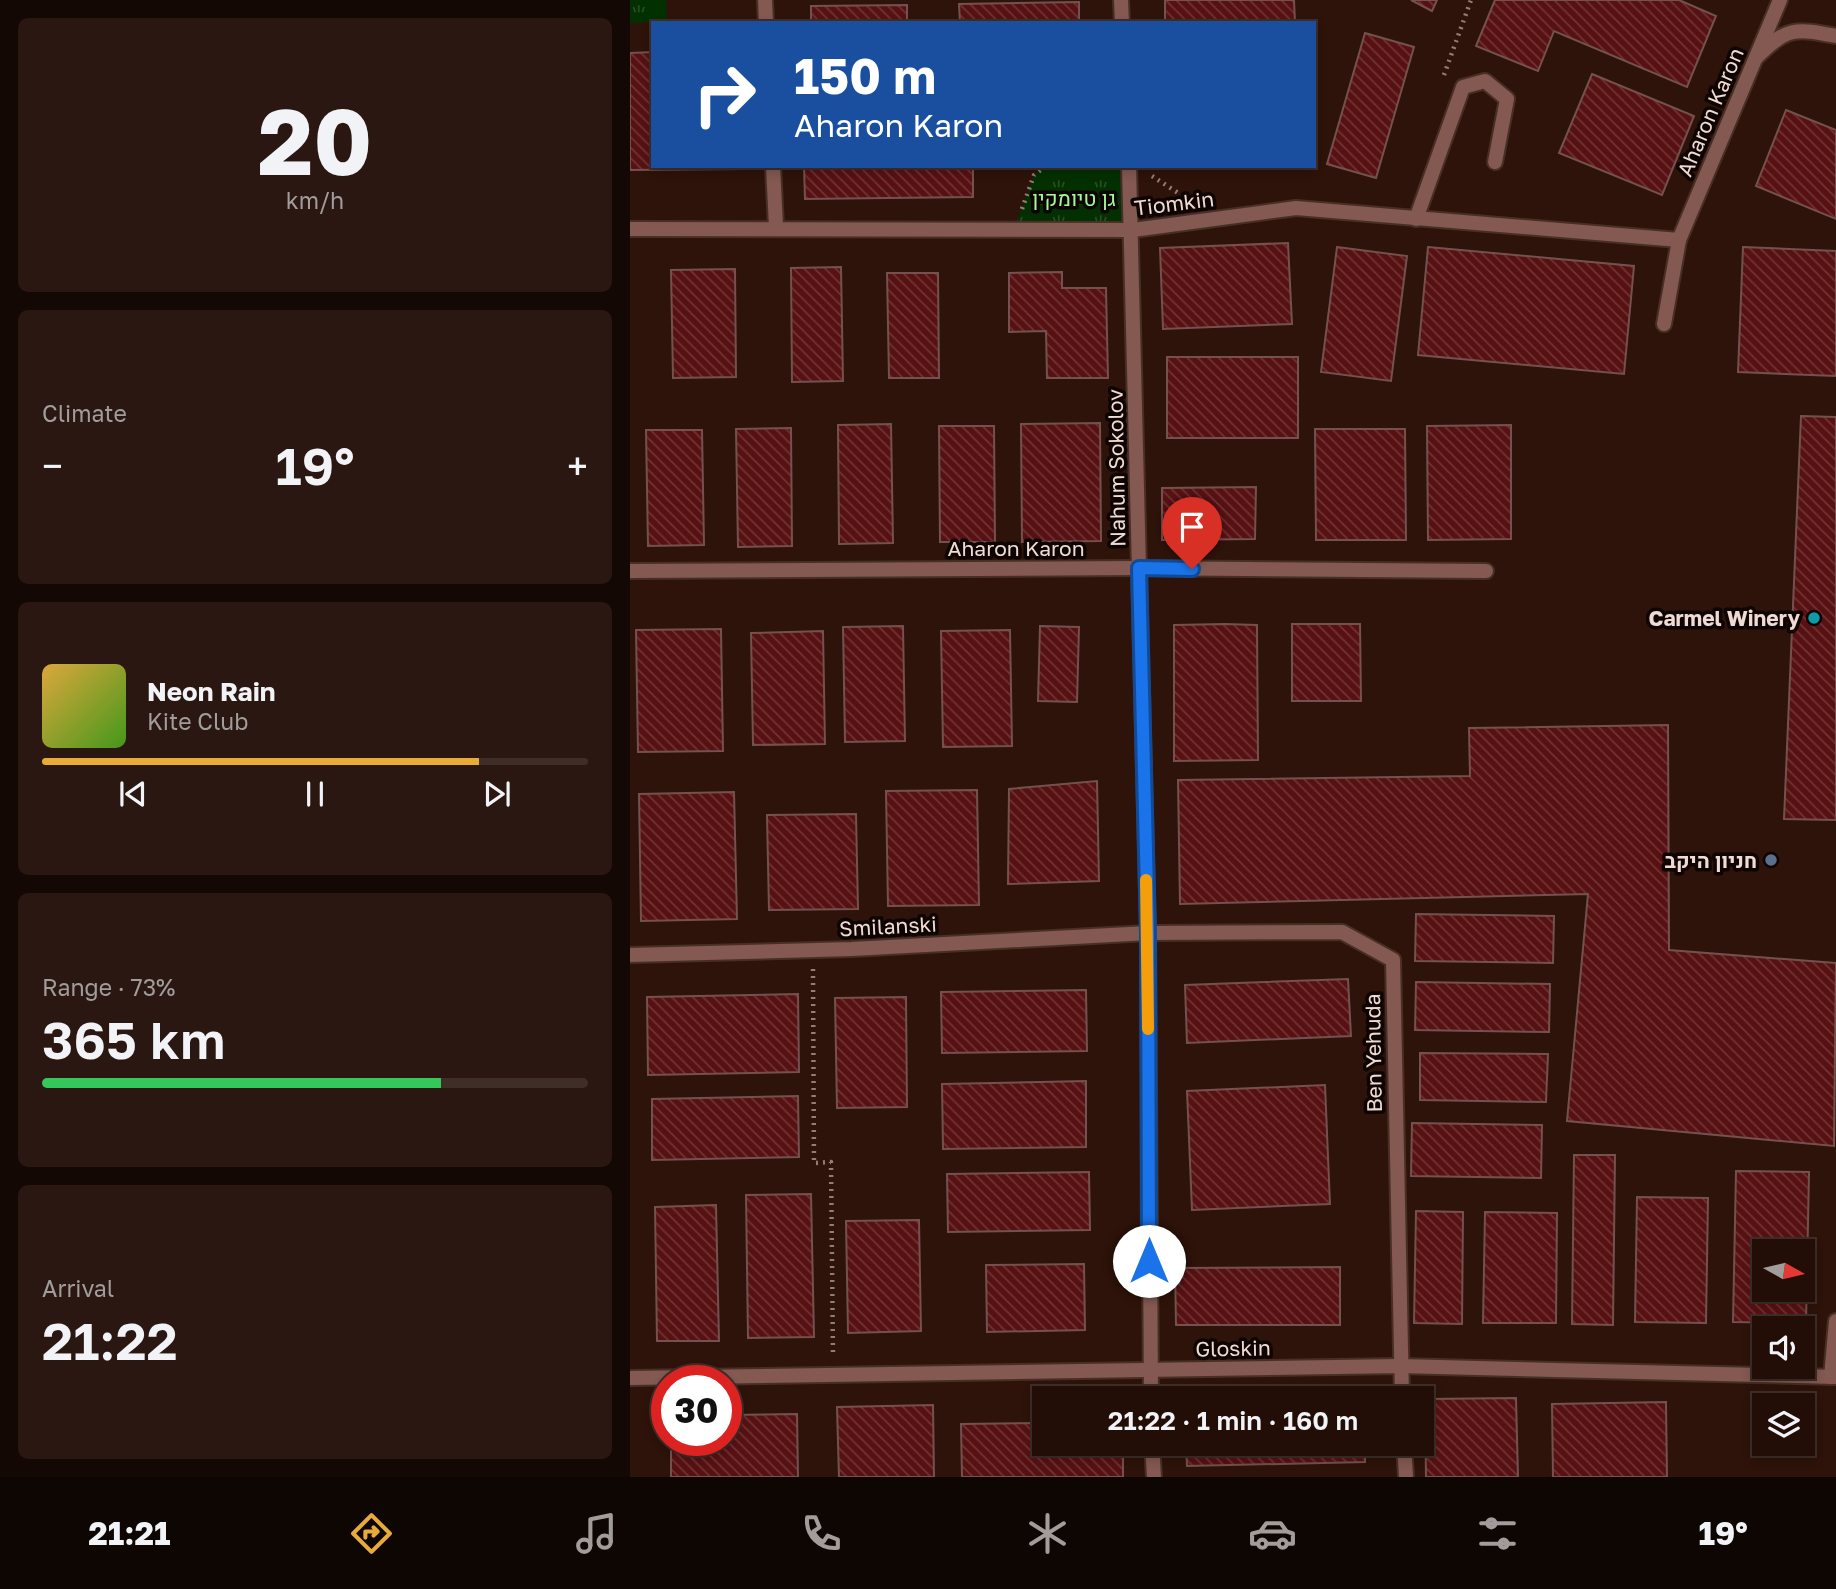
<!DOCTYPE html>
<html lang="en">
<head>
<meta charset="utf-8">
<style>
  :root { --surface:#220e07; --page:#2a1711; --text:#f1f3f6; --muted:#a29c9b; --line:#3f2e28; --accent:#e9ab38 }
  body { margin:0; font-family:"Golos Text",Heebo,sans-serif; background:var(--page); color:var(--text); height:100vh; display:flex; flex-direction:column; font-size:26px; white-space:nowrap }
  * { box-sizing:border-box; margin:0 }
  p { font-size:23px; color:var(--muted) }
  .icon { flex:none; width:38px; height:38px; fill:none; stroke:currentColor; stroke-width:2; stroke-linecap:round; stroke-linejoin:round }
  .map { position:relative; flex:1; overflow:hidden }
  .details { display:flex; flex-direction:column; gap:18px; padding:18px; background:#130804; width:630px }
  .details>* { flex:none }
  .guide { position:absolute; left:21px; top:21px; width:665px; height:147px; border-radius:0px; box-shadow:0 4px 10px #0003,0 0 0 2px var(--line); background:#1a4fa0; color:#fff; overflow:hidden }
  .needle { width:46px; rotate:98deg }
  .fabs { position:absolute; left:1122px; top:1239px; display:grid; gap:14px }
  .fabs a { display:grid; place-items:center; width:63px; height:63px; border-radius:0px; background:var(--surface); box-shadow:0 4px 10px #0003,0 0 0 2px var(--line); font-size:35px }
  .speed { position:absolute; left:21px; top:1365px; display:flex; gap:14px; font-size:35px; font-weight:700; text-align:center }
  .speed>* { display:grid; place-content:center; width:91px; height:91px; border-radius:50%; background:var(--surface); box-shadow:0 4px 10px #0003,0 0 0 2px var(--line); line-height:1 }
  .speed .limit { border:10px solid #d22; background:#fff; color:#111 }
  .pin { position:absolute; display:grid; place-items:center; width:60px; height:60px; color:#fff; margin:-72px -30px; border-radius:50% 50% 50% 0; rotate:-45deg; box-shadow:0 0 7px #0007 }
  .pin .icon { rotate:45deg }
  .me { position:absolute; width:77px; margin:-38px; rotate:0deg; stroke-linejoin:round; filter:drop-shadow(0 0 5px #0008) }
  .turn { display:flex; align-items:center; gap:24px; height:147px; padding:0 28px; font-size:32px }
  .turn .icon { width:91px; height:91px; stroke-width:2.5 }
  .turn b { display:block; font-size:49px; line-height:60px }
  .big { font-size:52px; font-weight:600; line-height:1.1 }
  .details .card { flex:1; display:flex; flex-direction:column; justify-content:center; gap:10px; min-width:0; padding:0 24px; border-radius:10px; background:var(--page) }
  .details .dial { align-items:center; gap:0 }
  .dial b { font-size:91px; line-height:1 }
  .song { display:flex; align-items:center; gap:21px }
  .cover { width:84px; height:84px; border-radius:10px; background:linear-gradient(135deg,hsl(40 70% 55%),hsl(100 70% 35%)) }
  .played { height:7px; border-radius:4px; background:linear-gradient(90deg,var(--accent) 80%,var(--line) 80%) }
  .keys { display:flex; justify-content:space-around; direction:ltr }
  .heat { display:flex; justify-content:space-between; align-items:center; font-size:38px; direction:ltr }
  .charge { height:10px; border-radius:5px; background:linear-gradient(90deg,#34c759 73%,var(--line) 0) }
  .trip { position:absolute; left:402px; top:1386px; width:402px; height:70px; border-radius:0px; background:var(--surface); box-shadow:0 4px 10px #0003,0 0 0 2px var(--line); font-weight:600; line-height:70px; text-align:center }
  .dock { display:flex; height:112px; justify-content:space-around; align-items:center; background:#0e0603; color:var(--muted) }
  .dock .icon { width:49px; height:49px }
  .dock .current { color:var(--accent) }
  .dock b { font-size:32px; color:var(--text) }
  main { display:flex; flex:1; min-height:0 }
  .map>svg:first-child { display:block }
  .park { fill:url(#park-tufts) }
  .building { fill:url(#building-back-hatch); stroke:#74514e; stroke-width:2; fill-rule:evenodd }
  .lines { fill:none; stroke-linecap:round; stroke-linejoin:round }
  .lane-casing { stroke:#482f25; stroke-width:18 }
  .street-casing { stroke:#482f25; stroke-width:18 }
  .path { stroke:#937d74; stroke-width:4.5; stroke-dasharray:2 5; stroke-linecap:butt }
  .lane { stroke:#835952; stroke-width:14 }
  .street { stroke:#835952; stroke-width:14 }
  .route-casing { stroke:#114b97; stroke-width:18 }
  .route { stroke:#1a73e8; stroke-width:12 }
  .slow { stroke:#f59e0b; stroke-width:12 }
  .culture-dot { fill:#0f9aa8; stroke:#0e0402; stroke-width:2.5 }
  .service-dot { fill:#5c6f8a; stroke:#0e0402; stroke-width:2.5 }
  .labels { text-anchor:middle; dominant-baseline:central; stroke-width:7; stroke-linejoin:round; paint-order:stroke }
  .street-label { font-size:21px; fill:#efdbd4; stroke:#0e0402 }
  .park-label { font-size:21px; fill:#a2fa97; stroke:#0e0402 }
  .poi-label { font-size:21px; font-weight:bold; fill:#efdbd4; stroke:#0e0402; text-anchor:end }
</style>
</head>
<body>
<main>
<section class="details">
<div class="card dial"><b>20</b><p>km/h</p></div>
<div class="card"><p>Climate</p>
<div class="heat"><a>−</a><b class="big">19°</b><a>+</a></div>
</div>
<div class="card">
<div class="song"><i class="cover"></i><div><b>Neon Rain</b><p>Kite Club</p></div></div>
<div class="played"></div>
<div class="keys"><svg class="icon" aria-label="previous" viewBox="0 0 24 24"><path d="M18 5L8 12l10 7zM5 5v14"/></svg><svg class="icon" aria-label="pause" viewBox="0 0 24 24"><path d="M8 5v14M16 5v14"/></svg><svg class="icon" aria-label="next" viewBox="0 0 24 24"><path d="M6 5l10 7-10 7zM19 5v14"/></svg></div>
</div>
<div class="card"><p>Range · 73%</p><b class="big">365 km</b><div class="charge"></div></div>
<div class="card"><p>Arrival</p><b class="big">21:22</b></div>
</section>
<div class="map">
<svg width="1206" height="1477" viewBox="0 0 1206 1477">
  <defs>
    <pattern id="park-tufts" width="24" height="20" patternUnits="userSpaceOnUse" patternTransform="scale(1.75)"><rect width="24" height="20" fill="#033000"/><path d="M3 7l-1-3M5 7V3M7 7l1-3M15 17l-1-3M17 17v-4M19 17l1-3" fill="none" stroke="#284d24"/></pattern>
    <pattern id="building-back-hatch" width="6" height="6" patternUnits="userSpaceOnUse" patternTransform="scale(1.75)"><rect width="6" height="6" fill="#571113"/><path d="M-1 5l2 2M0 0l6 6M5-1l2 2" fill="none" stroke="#6f3334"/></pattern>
  </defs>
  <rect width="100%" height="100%" fill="#2d1309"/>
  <!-- park -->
  <g class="park">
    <path d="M0 0H36L37 21 0 23Z"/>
    <path d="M416 166H499L503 230 384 229 404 175Z"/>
  </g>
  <!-- building -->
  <g class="building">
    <path d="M535 0H664L665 23H535Z"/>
    <path d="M781 0H807L802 11Z"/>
    <path d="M865 0H1049L1086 16 1057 87 924 31 908 71 846 46Z"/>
    <path d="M449 2V23H330L329 4Z"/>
    <path d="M277 5V23H181V6Z"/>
    <path d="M735 33 784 47 746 178 697 164Z"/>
    <path d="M23 52V166L113 169 0 170V53Z"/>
    <path d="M962 74 1064 116 1032 195 929 153Z"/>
    <path d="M1156 110 1206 130V219L1126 186Z"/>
    <path d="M174 166H343V197L175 199Z"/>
    <path d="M658 243 662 324 533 329 530 248Z"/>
    <path d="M707 247 777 256 761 381 691 372Z"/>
    <path d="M798 247 1004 266 994 374 788 355Z"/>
    <path d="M1113 247 1206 251V376L1108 372Z"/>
    <path d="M211 267 213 381 162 382 161 268Z"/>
    <path d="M105 269 106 377 43 378 41 270Z"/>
    <path d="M432 272V288H476L478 378H417L416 331 379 332V273Z"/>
    <path d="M257 273H308L309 378H259Z"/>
    <rect x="537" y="357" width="131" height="81"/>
    <path d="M1171 416 1206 417V820L1154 819Z"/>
    <path d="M470 423 471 541 392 542 391 424Z"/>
    <path d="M261 424 263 543 209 544 208 425Z"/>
    <path d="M881 425V539L798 540 797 426Z"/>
    <path d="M309 426H364L365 542H310Z"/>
    <path d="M161 428 162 546 108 547 106 429Z"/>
    <path d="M685 429H775L776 540H686Z"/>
    <path d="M16 430H72L74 545 18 546Z"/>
    <path d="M626 487 625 539 532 540V488Z"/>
    <path d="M595 624 627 625 628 760 544 761V625Z"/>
    <path d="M662 624H730L731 701H662Z"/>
    <path d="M273 626 275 741 215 742 213 627Z"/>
    <path d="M410 626 449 627 447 702 408 701Z"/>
    <path d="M91 629 93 751 8 752 6 630Z"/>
    <path d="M380 630 382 746 313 747 311 631Z"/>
    <path d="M193 631 195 744 123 745 121 633Z"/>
    <path d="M1038 725 1039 950 1206 963 1204 1146 937 1121 958 894 550 904 548 780 840 776 839 728Z"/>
    <path d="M467 781 469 881 378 884 379 789Z"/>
    <path d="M347 790 349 905 258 906 256 791Z"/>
    <path d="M104 792 107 919 11 921 9 794Z"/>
    <path d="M226 814 228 909 139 910 137 815Z"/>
    <path d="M786 914 924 916 923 963 785 961Z"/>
    <path d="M718 979 721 1036 557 1043 555 985Z"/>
    <path d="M786 982 920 984 919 1032 785 1030Z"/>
    <path d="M456 990 457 1051 312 1053 311 992Z"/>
    <path d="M168 994 169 1072 18 1075 17 997Z"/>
    <path d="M276 997 277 1107 207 1108 205 998Z"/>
    <path d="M790 1053 918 1054 916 1102 790 1100Z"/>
    <path d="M456 1081V1147L313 1149 312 1084Z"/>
    <path d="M695 1085 700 1204 562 1210 557 1091Z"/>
    <path d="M168 1096 169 1157 22 1160V1099Z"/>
    <path d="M782 1123 912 1125 911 1178 781 1176Z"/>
    <path d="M944 1155H985L983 1325 942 1324Z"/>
    <path d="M1106 1171 1179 1172 1176 1323 1103 1322ZM1134 1251H1172V1290H1134Z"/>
    <path d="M459 1172 460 1230 318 1232 317 1174Z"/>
    <path d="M181 1194 184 1337 118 1338 116 1195Z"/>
    <path d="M1007 1197 1078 1198 1076 1323 1005 1322Z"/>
    <path d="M86 1205 89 1341H27L25 1207Z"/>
    <path d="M786 1211 833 1212 832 1324 784 1323Z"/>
    <path d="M855 1212 927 1213 926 1323H853Z"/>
    <path d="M289 1220 291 1331 218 1333 216 1221Z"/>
    <path d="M454 1264 455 1330 357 1332 356 1265Z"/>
    <path d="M710 1267V1325H546L545 1268Z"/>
    <path d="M734 1392V1398H555V1395Z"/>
    <path d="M886 1398 888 1477H796L795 1399Z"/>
    <path d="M1036 1402 1037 1477H923L922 1404Z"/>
    <path d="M303 1405 304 1477H209L207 1407Z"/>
    <path d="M167 1414 168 1477H41V1440H96V1415Z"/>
    <path d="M415 1423V1444H493V1477H332L331 1424Z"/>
    <path d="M556 1444H735V1462L557 1466Z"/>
  </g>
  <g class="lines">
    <!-- lane casing -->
    <g class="lane-casing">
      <g id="lane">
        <path d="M1127 57C1156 27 1166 28 1206 36"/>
        <path d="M786 219 833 87 855 81 877 99 865 162"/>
        <path d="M1034 324 1049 240"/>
      </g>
    </g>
    <!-- street casing -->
    <g class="street-casing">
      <g id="street">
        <path d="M135 0 136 23"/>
        <path d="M491 0 492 23"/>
        <path d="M143 166 146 227"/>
        <path d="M499 166 518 933 521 1398"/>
        <path d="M0 229 503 230 666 208 1049 240 1150 0"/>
        <path d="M0 571 509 568 856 571"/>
        <path d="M0 955 222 949 518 933 712 932 763 960 772 1398"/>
        <path d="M1201 1377 1206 1321"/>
        <path d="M0 1378 770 1366 1206 1377"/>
        <path d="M522 1444 524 1477"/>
        <path d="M774 1444 776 1477"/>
      </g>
    </g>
    <!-- path -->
    <g class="path">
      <path d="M814 75 841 0"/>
      <path d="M522 176 559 200"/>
      <path d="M392 209 404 175 416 166"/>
      <path d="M183 969 184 1163 201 1162 203 1355"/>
    </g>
    <!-- lane -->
    <use href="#lane" class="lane"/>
    <!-- street -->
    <use href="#street" class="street"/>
  </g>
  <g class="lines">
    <!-- route casing -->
    <g class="route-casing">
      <path id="route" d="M519 1261 518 933 509 568 562 569"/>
    </g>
    <!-- route -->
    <use href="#route" class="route"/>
    <!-- slow -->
    <path class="slow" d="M516 880 518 1029"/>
  </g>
  <!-- markers -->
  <circle class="culture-dot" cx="1184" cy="618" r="7"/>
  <circle class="service-dot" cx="1141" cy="860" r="7"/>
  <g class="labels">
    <!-- street labels -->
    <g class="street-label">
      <text transform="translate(1080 112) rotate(-67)">Aharon Karon</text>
      <text transform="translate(544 203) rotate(-7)">Tiomkin</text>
      <text transform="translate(486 468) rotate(-91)">Nahum Sokolov</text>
      <text x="386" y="548">Aharon Karon</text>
      <text transform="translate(258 926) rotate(-3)">Smilanski</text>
      <text transform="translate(743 1053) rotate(-91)">Ben Yehuda</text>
      <text transform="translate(603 1348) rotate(-1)">Gloskin</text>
    </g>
    <!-- park labels -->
    <g class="park-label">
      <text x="444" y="198">גן טיומקין</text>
    </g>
    <!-- poi labels -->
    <g class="poi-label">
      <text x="1170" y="618">Carmel Winery</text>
      <text x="1127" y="860">חניון היקב</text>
    </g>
  </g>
</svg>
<div class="fabs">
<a><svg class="needle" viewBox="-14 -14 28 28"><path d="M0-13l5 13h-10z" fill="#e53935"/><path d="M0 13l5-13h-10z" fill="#a29c9b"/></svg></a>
<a><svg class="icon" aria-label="sound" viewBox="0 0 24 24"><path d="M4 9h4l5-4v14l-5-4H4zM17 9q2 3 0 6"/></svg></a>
<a><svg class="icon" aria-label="layers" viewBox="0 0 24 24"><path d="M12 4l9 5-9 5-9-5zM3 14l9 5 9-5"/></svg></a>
</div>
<div class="speed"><div class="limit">30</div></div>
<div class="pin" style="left:562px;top:569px;background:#d93025"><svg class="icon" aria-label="arrive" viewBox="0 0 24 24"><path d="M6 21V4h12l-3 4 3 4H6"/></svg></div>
<svg class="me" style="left:519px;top:1261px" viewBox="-20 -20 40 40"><circle r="19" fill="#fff"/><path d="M0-13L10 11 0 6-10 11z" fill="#1a73e8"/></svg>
<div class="trip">21:22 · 1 min · 160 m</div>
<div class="guide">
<div class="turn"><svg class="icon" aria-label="right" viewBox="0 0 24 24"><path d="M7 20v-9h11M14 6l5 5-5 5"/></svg><div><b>150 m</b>Aharon Karon</div></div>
</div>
</div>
</main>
<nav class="dock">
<b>21:21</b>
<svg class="icon current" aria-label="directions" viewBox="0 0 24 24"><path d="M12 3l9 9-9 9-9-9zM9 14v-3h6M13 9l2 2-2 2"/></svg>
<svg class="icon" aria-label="music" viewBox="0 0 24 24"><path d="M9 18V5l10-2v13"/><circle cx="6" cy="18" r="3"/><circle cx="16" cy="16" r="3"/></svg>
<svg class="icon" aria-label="phone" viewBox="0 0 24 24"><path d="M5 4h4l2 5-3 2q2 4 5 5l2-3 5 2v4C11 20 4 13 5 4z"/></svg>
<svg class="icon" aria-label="climate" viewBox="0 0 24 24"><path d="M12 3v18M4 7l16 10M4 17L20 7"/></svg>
<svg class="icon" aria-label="car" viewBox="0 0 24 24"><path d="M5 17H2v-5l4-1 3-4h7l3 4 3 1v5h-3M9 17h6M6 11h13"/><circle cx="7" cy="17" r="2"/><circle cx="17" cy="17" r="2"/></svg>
<svg class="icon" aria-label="filters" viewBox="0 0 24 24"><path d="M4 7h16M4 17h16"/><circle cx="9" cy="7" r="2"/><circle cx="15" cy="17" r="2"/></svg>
<b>19°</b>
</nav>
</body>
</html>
